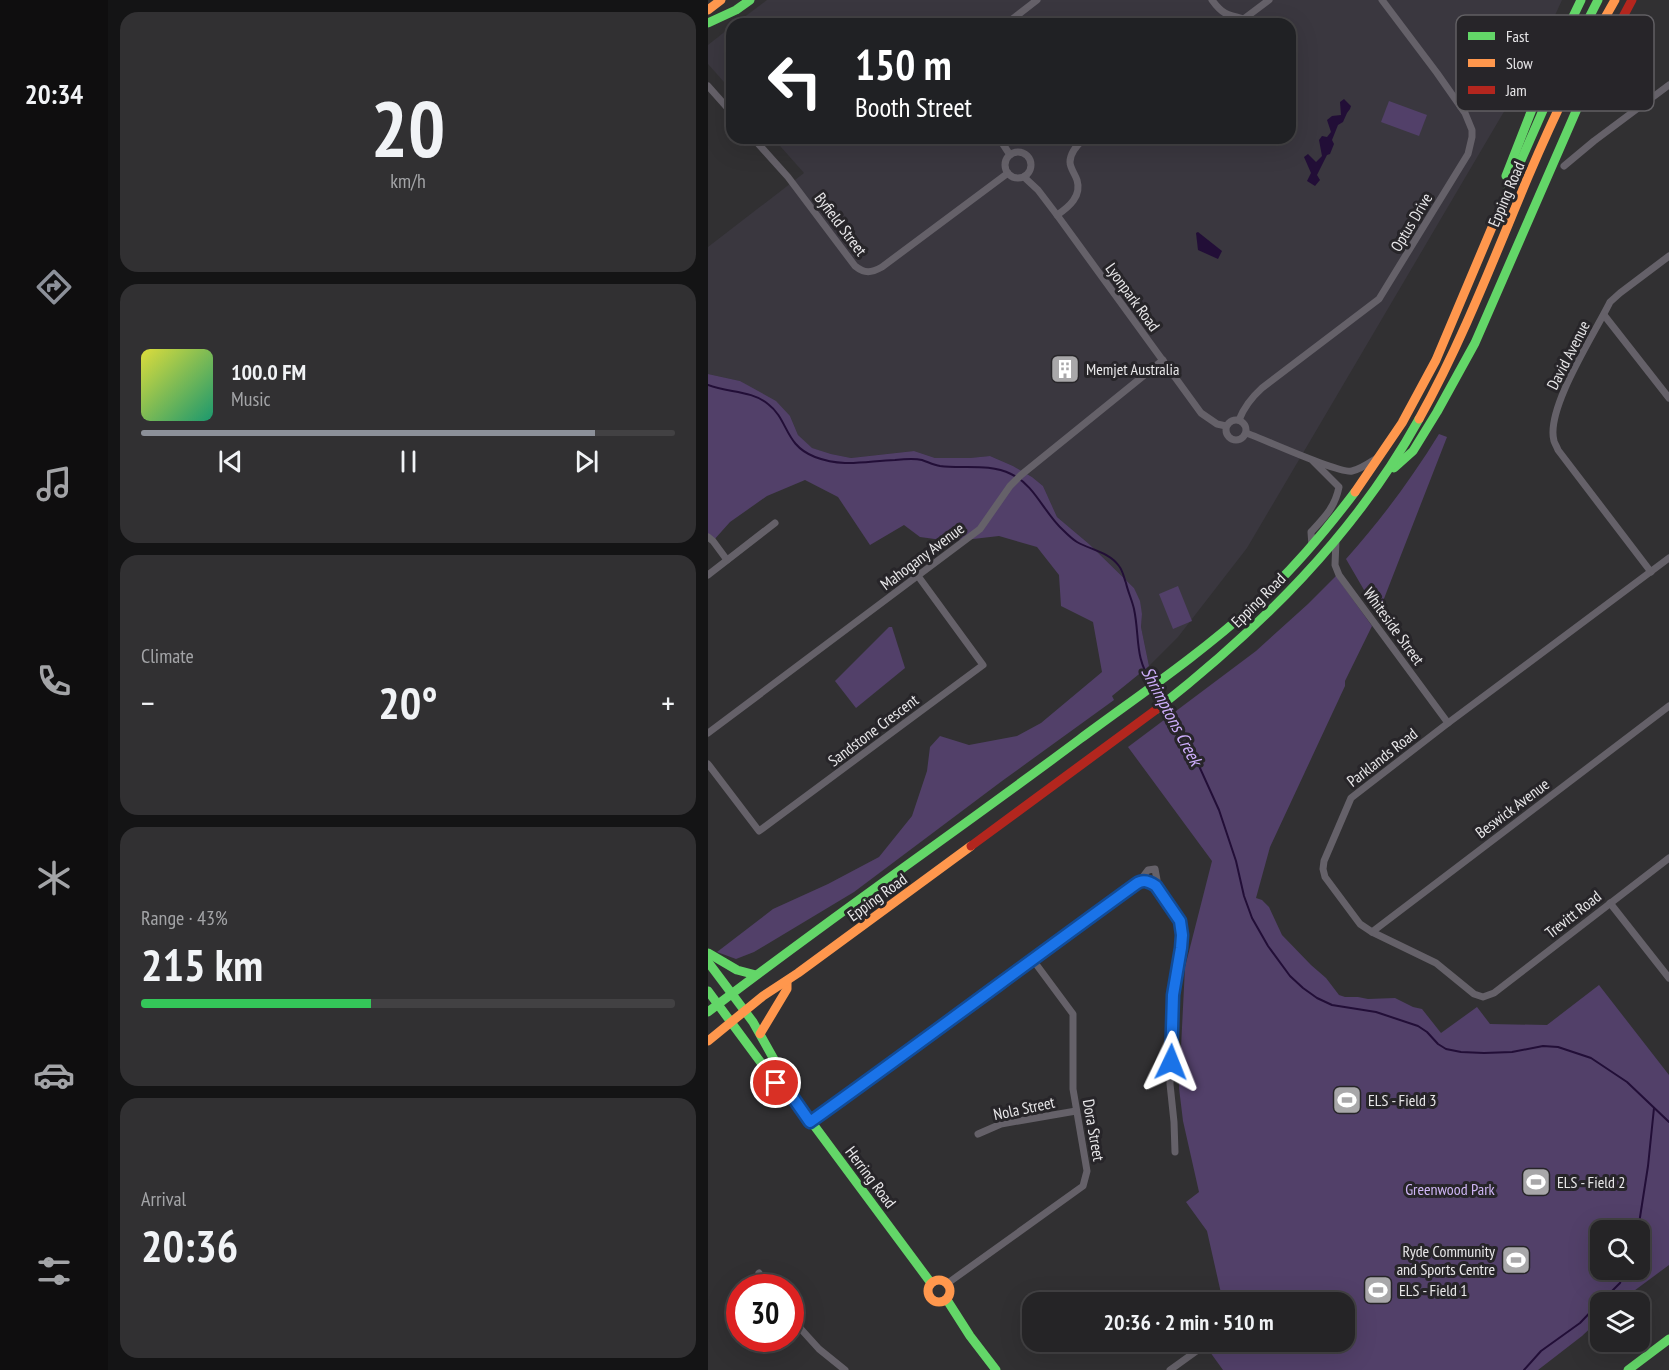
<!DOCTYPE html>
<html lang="en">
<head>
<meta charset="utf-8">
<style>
  :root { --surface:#252426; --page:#313032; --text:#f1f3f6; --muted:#a3a4a7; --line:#424143; --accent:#8c9099 }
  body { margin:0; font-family:"PT Sans Narrow",sans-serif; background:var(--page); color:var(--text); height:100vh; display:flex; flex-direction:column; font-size:22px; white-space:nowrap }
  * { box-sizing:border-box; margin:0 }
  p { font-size:20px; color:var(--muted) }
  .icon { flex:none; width:33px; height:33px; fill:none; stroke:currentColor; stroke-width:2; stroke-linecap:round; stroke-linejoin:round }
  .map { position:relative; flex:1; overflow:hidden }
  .sheet { display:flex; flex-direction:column; gap:12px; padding:12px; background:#141415; width:600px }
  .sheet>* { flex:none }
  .banner { position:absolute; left:18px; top:18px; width:570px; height:126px; border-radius:18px; box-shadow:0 6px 24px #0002,0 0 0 2px var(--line); background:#202124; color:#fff; overflow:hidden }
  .tools { position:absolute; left:882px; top:1220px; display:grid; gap:12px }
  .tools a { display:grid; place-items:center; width:60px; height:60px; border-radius:12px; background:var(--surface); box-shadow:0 6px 24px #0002,0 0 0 2px var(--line); font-size:30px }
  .speed { position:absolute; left:18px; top:1274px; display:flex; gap:12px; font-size:30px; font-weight:700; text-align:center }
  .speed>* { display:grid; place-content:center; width:78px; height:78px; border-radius:50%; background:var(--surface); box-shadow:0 6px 24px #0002,0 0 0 2px var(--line); line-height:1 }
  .speed .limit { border:9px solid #d22; background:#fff; color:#111 }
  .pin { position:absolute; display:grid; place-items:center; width:51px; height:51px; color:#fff; margin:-26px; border:3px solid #fff; border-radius:50%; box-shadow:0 2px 6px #0007 }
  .me { position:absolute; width:66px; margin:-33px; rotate:2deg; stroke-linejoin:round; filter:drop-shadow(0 0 4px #0008) }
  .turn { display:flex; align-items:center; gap:21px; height:126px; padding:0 30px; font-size:27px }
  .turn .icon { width:78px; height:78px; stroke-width:2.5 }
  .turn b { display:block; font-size:42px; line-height:51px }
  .big { font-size:45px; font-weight:800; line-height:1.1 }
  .sheet .widget { flex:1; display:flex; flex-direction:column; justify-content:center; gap:9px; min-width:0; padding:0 21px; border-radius:18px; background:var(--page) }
  .sheet .dial { align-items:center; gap:0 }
  .dial b { font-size:78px; line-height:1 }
  .song { display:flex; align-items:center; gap:18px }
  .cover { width:72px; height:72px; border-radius:9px; background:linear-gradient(135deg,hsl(60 70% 55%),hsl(160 70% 35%)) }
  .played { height:6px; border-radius:3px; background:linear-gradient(90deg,var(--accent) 85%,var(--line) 85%) }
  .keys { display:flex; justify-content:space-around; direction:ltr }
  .heat { display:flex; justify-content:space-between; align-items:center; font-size:33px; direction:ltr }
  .charge { height:9px; border-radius:4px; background:linear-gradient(90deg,#34c759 43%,var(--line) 0) }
  .trip { position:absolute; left:314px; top:1292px; width:333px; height:60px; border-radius:18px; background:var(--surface); box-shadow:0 6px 24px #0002,0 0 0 2px var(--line); font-weight:800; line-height:60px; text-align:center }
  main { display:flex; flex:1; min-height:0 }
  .tabs { display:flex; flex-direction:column; width:108px; justify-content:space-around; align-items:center; background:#0f0e0f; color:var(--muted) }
  .tabs .icon { width:42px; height:42px }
  .tabs .on { color:var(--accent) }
  .tabs b { font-size:27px; color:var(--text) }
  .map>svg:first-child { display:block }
  .built { fill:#3a373f }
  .green { fill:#524069; fill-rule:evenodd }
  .water { fill:#220e37 }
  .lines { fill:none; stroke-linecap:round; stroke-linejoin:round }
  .stream { stroke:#220e37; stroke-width:2 }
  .street { stroke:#656169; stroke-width:7 }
  .fast { stroke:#63d668; stroke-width:9 }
  .slow { stroke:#ff974d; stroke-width:9 }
  .jam { stroke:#b3261e; stroke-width:9 }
  .route-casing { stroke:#114b97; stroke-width:15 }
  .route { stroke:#1a73e8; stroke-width:10 }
  .labels { text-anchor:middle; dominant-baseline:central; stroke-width:6; stroke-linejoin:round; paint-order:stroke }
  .street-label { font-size:16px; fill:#e8e7e9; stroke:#272529 }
  .poi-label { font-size:16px; fill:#e8e7e9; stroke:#272529; text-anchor:start }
  .park-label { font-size:16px; fill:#cfb6f5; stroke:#272529 }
  .water-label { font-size:18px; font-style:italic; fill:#ceaefc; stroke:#272529 }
  .key { fill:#272529; stroke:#615f63; stroke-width:1.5 }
  .key-label { font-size:16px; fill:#e8e7e9 }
</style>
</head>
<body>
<main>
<nav class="tabs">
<b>20:34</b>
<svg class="icon on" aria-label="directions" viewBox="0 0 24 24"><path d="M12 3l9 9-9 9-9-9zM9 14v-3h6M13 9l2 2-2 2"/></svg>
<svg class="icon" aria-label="music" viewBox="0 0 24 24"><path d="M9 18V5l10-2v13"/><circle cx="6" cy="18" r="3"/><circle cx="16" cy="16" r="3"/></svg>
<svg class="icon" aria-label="phone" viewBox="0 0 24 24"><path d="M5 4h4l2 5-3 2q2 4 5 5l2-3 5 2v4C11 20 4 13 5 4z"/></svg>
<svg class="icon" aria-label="climate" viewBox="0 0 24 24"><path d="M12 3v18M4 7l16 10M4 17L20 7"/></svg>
<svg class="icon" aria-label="car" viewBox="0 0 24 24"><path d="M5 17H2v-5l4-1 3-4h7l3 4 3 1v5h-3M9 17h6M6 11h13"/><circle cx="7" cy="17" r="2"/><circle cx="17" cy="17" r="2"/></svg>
<svg class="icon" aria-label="filters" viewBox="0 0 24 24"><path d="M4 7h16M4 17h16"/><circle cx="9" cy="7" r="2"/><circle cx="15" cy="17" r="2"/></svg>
</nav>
<section class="sheet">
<div class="widget dial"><b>20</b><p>km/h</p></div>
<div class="widget">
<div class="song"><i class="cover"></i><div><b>100.0 FM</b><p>Music</p></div></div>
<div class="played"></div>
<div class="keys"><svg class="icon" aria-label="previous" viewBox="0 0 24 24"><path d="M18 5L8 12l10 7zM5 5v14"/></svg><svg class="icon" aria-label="pause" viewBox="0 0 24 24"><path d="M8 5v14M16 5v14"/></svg><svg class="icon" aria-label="next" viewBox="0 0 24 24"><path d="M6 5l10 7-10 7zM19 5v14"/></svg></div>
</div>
<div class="widget"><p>Climate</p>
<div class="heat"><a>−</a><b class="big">20°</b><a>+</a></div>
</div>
<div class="widget"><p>Range · 43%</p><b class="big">215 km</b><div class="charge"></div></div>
<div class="widget"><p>Arrival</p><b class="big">20:36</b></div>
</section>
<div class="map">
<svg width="961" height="1370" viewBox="0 0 961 1370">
  <rect width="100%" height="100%" fill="#313032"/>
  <!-- built -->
  <g class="built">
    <path d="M59 0H854L827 59 539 548 470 637 441 666 433 627 434 614 426 588 381 544 349 517 335 486 324 477 305 466 282 456 262 458H227L206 451 143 458 123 454 103 448 90 435 82 416 32 381 0 374V247L96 173 65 138H582V24H27Z"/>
    <path d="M24 26V91L0 64V45Z"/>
  </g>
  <!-- green -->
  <g class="green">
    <path d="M681 101 719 115 711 136 673 122Z"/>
    <path d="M0 374 32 381 68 401 82 416 90 435 104 448 123 454 143 458 206 451 227 458H262L282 456 305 466 324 477 335 486 349 517 381 544 426 588 432 601 434 614 433 627 441 666 404 696 406 700 294 781 146 892 46 952 28 959 9 952 65 909 120 884 171 857 204 816 219 771 222 747 232 736 261 745 309 736 333 723 394 672 385 622 353 606 351 575 329 547 291 536 265 539 234 540 212 537 196 525 162 545 130 497 97 480 59 496 22 522 5 541 0 537Z"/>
    <path d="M731 434 739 437 670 614 638 559C673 520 704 478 731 434Z"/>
    <path d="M628 576 664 626 637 681V686L562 847 548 898 554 900 561 907 574 935 603 965 618 978 631 995 637 997H650L660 999 687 998 705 1007 714 1009 733 1033 769 1007 782 1024 839 1025 891 985 961 1075V1265L911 1302H892V1319L874 1336 830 1370H515L502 1352 503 1341H636V1302H515L499 1231 478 1202 491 1192 475 1121 471 1088 477 967 504 861 420 747 548 651 600 604ZM892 1230H932V1269H892Z"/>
    <path d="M470 586 484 621 465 629 451 594Z"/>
    <path d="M181 627H184L197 668 148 708 127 681Z"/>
  </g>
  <!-- water -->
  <g class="water">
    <path d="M636 99 643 106 642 109 639 113 635 122 630 125 624 140 626 144 622 154 619 155 609 175 612 180 607 186 599 181 603 173 596 157 600 154 608 162 614 156 611 140 614 136 619 137 623 132 619 120 624 116 633 115 632 102Z"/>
    <path d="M490 232 514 251 510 259 490 250 488 233Z"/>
  </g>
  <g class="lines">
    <!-- stream -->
    <g class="stream">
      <path d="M0 385C20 393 43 390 60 404 81 420 76 445 107 457 136 468 158 461 187 460 196 459 206 458 214 460 220 462 226 465 232 466 255 469 281 463 303 474 327 485 336 513 355 530 359 534 364 539 369 542 383 550 401 552 411 566 415 571 416 578 418 583 420 592 424 600 426 609 432 637 426 657 444 683"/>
      <path d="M448 687 456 700"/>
      <path d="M459 705 477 735 511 810 528 861 536 896 544 918 560 946 582 976 595 988 609 998 624 1005 668 1012 710 1026 719 1032 730 1044 738 1049 753 1052 776 1053 804 1052 835 1046 850 1047 883 1058 919 1082 961 1122"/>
      <path d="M930 1230 940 1166 946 1108"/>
      <path d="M893 1302 912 1283 917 1269"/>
      <path d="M816 1370 833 1351 872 1323 892 1302"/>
    </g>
    <!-- street -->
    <g class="street">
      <path d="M504 0C514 14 519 15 536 19"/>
      <path d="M298 24 329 0"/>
      <path d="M529 24 561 0"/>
      <path d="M0 86 24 113"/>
      <path d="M45 138 80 177 147 266C157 274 163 273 174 267L300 173"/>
      <path d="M291 138 302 155"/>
      <circle cx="310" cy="165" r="13"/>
      <path d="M856 166 886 141 961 85"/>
      <path d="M316 177 330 190 349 215 493 413 509 424 518 426"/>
      <path d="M349 215C361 207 374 196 369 180 367 174 362 168 362 162 362 152 370 144 377 138"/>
      <path d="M896 315 961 398"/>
      <circle cx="528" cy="430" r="10"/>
      <path d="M531 420C536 407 544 397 554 388L671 299 760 154 764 137V130L757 113 729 73 674 0"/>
      <path d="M538 433C556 439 631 474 644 471 653 469 661 463 669 458"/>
      <path d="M0 537 5 541 19 560"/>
      <path d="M628 540 627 565 631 575 740 723"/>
      <path d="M604 546 603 532C617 517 627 507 631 487L605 461"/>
      <path d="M961 558 740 723 643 798 616 861 615 869 617 877 652 924 664 932 728 963 766 994 775 997 786 993 961 858"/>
      <path d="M943 572 850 450C849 447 847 444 846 441 837 409 887 333 902 302L912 293 961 256"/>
      <path d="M0 575 67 523"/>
      <path d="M0 733 272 529 302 486 313 475 455 360"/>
      <path d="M0 764 51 831 275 665 210 576"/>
      <path d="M431 882 440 870 447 869 449 880 448 886"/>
      <path d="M902 903 961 978"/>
      <path d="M664 932 961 706"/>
      <path d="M102 1122 428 884C435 879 441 881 448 886L472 921 474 935 473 948 465 995 462 1084 466 1122 467 1152"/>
      <path d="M270 1134 293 1124 368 1111"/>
      <path d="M51 1273 59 1287"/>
      <path d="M240 1283 375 1186 379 1171 365 1089V1014L325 960"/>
      <path d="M82 1317 111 1349 137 1370"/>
      <path d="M462 1370 501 1342H511"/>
    </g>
    <!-- fast -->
    <g class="fast">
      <path d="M0 23 28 10 42 0"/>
      <path d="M798 176 839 71 873 0"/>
      <path d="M793 206 840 99 890 0"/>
      <path d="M686 468 705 451 729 412 767 343 882 79"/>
      <path d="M449 709C552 628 647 535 711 419"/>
      <path d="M0 953 29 970 48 975"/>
      <path d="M0 962 45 1022 77 1079 79 1089"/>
      <path d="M0 991 68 1083 79 1089 223 1283"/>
      <path d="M0 1012C122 918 249 831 372 739 430 696 491 655 545 606 583 572 616 533 647 492"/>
      <path d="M239 1300 262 1336 288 1370"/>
      <path d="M920 1370 961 1339"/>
    </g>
    <!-- slow -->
    <g class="slow">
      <path d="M0 10 13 0"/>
      <path d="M711 419C754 342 786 258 820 177 846 116 874 57 907 0"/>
      <path d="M647 492 694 423 728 360 793 206"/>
      <path d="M52 1034 79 989V981"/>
      <path d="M0 1041 55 996 90 973 263 846"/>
      <circle cx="231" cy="1291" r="11"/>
    </g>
    <!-- jam -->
    <g class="jam">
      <path d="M882 79 924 0"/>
      <path d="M263 846 449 709"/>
    </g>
  </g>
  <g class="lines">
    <!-- route casing -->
    <g class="route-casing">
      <path id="route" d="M68 1083 79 1089 102 1122C211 1044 319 963 428 884 435 879 441 881 448 886L472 921 474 935 473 948 465 995 463 1062"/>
    </g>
    <!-- route -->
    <use href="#route" class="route"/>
  </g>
  <!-- icons -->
  <defs>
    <g id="building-square" transform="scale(1.5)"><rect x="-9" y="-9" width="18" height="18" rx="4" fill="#a8a7a9" stroke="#272529"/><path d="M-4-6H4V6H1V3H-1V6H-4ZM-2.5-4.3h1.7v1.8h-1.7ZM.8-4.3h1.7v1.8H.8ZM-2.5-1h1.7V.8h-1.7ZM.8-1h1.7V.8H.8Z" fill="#fff"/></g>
    <g id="stadium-square" transform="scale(1.5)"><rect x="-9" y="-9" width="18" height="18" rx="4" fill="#a8a7a9" stroke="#272529"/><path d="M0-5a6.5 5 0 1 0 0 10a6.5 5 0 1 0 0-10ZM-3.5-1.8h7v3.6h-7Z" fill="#fff"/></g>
  </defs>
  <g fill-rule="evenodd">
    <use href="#building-square" x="357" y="369"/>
    <use href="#stadium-square" x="639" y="1100"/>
    <use href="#stadium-square" x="828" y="1182"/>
    <use href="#stadium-square" x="808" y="1260"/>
    <use href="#stadium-square" x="670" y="1290"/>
  </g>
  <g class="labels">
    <!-- street labels -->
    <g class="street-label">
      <text transform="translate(798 194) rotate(-67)">Epping Road</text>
      <text transform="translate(703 222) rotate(-59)">Optus Drive</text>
      <text transform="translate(133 224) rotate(53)">Byfield Street</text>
      <text transform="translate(425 297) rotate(54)">Lyonpark Road</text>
      <text transform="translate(860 355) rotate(-63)">David Avenue</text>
      <text transform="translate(214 556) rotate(-37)">Mahogany Avenue</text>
      <text transform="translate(550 600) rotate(-45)">Epping Road</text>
      <text transform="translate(686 626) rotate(54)">Whiteside Street</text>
      <text transform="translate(165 730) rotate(-37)">Sandstone Crescent</text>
      <text transform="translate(674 757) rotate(-38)">Parklands Road</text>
      <text transform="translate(804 808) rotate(-37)">Beswick Avenue</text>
      <text transform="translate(169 897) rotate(-36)">Epping Road</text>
      <text transform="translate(865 914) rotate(-38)">Trevitt Road</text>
      <text transform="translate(316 1108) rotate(-12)">Nola Street</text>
      <text transform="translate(386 1130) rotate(80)">Dora Street</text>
      <text transform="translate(163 1177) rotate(53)">Herring Road</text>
    </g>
    <!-- poi labels -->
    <g class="poi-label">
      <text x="378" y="369">Memjet Australia</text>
      <text x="660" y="1100">ELS - Field 3</text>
      <text x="849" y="1182">ELS - Field 2</text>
      <text x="787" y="1251" text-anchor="end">Ryde Community<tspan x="787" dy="18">and Sports Centre</tspan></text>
      <text x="691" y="1290">ELS - Field 1</text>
    </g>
    <!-- park labels -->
    <g class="park-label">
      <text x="742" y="1189">Greenwood Park</text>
    </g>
    <!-- water labels -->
    <g class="water-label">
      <text transform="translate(464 716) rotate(62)">Shrimptons Creek</text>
    </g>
  </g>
  <!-- legend -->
  <rect x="748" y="15" width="198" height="96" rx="9" class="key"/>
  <rect x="760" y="32" width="27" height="8" fill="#63d668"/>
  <rect x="760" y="59" width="27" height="8" fill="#ff974d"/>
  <rect x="760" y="86" width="27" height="8" fill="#b3261e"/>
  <g class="key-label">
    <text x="798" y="42">Fast</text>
    <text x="798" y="69">Slow</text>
    <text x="798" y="96">Jam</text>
  </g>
</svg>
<div class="tools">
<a><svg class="icon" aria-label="search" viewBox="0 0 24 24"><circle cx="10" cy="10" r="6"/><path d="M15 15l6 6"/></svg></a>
<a><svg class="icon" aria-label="layers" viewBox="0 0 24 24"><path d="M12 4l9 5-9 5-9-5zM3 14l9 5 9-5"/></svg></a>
</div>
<div class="speed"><div class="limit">30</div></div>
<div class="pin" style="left:68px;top:1083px;background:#d93025"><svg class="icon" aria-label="arrive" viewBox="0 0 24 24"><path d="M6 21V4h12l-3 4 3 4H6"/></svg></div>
<svg class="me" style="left:463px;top:1062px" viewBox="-20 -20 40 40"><path d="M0-17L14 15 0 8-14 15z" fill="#1a73e8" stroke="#fff" stroke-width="4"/></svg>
<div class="trip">20:36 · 2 min · 510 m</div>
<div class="banner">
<div class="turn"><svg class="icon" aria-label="left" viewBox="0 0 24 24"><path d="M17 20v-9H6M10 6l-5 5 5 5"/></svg><div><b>150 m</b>Booth Street</div></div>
</div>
</div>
</main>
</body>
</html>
